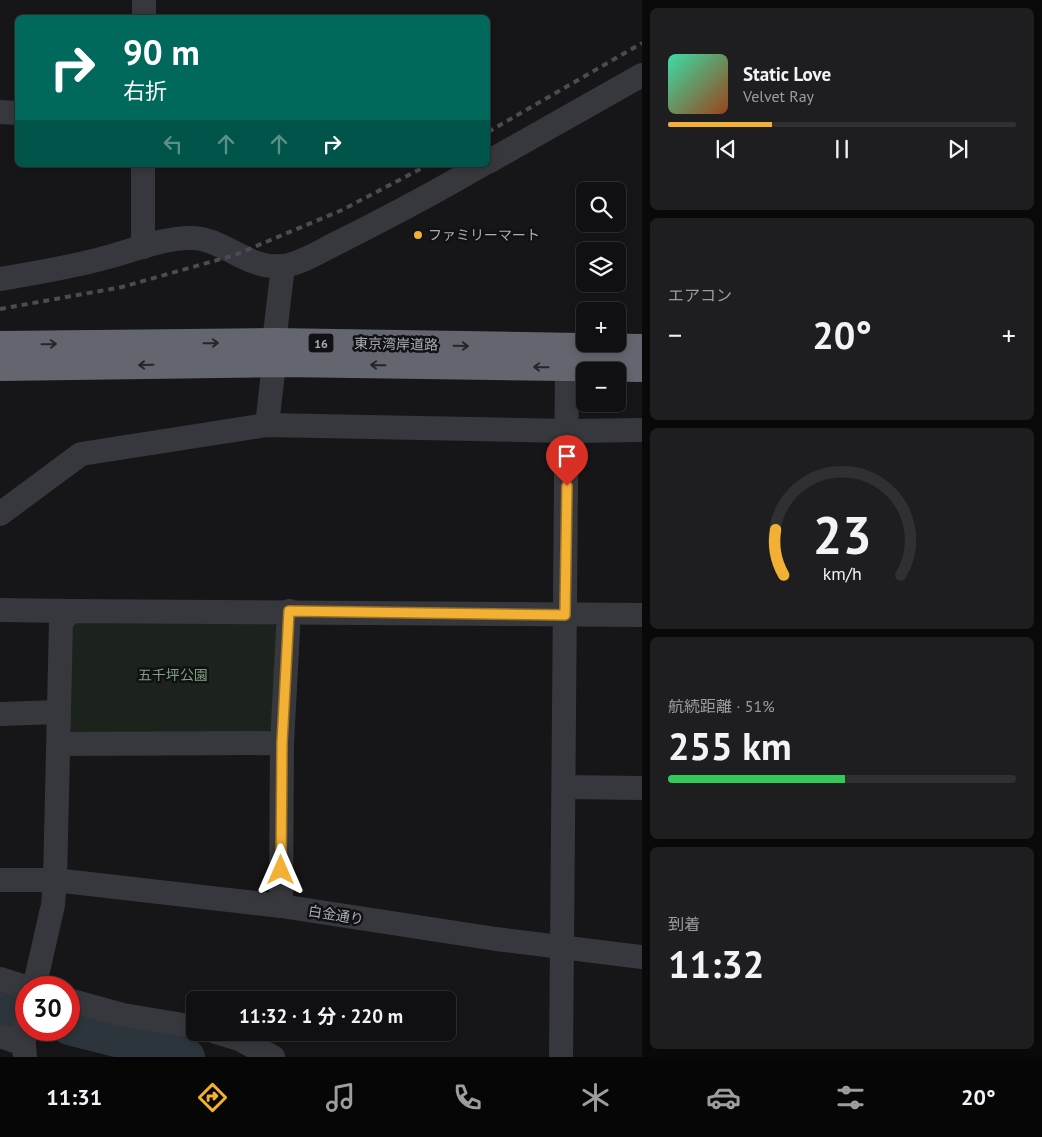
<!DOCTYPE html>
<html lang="ja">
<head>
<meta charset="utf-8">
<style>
  :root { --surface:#101012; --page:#1e1e20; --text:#f1f3f6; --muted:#9c9d9f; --line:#303032; --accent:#f2b134 }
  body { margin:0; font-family:"PT Sans","Noto Sans JP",sans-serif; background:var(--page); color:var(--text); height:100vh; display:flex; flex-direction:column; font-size:19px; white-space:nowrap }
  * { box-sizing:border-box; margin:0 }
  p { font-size:16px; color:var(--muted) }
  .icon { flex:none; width:28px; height:28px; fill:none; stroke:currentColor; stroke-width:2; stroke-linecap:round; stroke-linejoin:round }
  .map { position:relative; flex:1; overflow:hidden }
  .drawer { display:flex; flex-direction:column; gap:8px; padding:8px; background:#09090a; width:400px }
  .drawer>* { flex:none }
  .hud { position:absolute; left:15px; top:15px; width:475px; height:152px; border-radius:8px; box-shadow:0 2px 8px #0003,0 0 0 1px var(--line); background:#00695c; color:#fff; overflow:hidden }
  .fabs { position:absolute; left:576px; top:182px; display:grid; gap:10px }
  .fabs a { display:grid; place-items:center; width:50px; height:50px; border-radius:8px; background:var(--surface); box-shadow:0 2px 8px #0003,0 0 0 1px var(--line); font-size:25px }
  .speed { position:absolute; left:15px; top:976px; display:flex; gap:10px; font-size:25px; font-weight:700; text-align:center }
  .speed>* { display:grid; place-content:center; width:65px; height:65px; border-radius:50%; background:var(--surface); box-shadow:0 2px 8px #0003,0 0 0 1px var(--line); line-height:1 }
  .speed .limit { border:8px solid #d22; background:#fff; color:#111 }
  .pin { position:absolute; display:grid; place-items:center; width:42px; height:42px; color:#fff; margin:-51px -21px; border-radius:50% 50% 50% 0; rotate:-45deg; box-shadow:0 0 5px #0007 }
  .pin .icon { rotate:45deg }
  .me { position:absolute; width:55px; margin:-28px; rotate:0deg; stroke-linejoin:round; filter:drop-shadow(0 0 4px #0008) }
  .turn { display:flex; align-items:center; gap:18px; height:105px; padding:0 25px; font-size:22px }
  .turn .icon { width:65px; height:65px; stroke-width:2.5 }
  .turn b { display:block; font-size:35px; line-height:42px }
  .lanes { display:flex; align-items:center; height:48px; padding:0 25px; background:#0003; justify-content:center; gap:25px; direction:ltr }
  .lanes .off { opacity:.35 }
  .big { font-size:38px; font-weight:700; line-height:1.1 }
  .drawer .tile { flex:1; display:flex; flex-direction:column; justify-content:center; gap:8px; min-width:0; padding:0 18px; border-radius:8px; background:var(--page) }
  .drawer .dial { align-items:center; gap:0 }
  .dial svg { height:130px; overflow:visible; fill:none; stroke:var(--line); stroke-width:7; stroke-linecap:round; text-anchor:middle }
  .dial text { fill:var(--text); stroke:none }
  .song { display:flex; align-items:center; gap:15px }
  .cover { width:60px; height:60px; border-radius:8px; background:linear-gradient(135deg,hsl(160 70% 55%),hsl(20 70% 35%)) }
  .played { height:5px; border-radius:2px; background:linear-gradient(90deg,var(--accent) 30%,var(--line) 30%) }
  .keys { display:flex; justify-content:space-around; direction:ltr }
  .heat { display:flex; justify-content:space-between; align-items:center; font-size:28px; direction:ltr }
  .charge { height:8px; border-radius:4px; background:linear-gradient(90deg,#34c759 51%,var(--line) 0) }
  .trip { position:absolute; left:186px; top:991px; width:270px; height:50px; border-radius:8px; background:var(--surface); box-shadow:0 2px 8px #0003,0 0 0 1px var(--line); font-weight:700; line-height:50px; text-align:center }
  .tabs { display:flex; height:80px; justify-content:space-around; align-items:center; background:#060607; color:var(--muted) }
  .tabs .icon { width:35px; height:35px }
  .tabs .on { color:var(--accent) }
  .tabs b { font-size:22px; color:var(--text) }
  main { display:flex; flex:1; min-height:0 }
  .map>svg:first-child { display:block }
  .green { fill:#1c231d }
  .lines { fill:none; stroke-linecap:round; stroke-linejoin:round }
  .river { stroke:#2c353c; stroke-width:36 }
  .minor { stroke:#37383d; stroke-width:24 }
  .highway { stroke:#63666e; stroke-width:28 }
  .rail { stroke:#4a4c52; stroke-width:4; stroke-dasharray:6 5; stroke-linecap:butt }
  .oneway { stroke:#26262a }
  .route-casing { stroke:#9d7322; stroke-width:12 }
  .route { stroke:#f2b134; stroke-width:9 }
  .poi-dot { fill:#f2b134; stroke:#111113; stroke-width:2 }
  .labels { text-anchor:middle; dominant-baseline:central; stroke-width:5; stroke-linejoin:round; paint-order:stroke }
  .shield { fill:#111113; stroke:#7b7e86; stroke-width:1 }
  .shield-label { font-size:12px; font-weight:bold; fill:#a8adb8 }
  .poi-label { font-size:14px; fill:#a8adb8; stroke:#111113; text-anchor:start }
  .street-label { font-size:14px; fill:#a8adb8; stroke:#111113 }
  .park-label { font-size:14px; fill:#7fa381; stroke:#111113 }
</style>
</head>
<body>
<main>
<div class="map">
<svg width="642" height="1057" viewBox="0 0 642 1057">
  <rect width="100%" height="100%" fill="#161618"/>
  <!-- green -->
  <path class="green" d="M79 614 267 616 278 628 275 724 266 735 76 736 67 726 68 627Z"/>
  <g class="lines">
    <!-- river -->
    <g class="river">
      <path d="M0 1008 26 1015"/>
      <path d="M69 1027 187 1057"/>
    </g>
    <!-- minor -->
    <g class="minor">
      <path d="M144 18V0"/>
      <path d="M0 112 18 113"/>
      <path d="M488 162 642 75"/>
      <path d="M143 247V165"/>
      <path d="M0 279C36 273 73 267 108 257 135 250 165 237 193 238 224 239 248 270 283 266 300 264 319 252 335 244 385 219 434 193 482 165"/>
      <path d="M274 342 283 266"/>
      <path d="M267 425 274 364"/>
      <path d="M0 514 81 454 267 425 567 431 642 430"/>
      <path d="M0 610 71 611"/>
      <path d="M0 714 59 712"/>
      <path d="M59 744 282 743"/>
      <path d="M564 787 642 788"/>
      <path d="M0 880H55L281 906 496 939 642 957"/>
      <path d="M281 906 282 743 289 611"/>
      <path d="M0 979 28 988"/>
      <path d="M34 988 53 905 55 880 61 622 71 611 642 615"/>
      <path d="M69 1000 123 1015 195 1027"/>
      <path d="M216 1032 239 1039 273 1057"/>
      <path d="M0 1036 24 1044"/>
      <path d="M25 1057 23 1034 26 1021"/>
      <path d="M561 1057 567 368"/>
    </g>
    <!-- highway -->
    <g class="highway">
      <path d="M0 345 274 342 642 348"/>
      <path d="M0 367 283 363 642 368"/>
    </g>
    <!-- rail -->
    <g class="rail">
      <path d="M488 132 642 43"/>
      <path d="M0 309 122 287 235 255 342 210 428 165"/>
    </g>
  </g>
  <!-- one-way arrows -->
  <defs><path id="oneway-shaft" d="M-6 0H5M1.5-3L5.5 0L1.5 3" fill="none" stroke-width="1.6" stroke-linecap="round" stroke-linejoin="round" transform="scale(1.25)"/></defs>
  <g class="oneway">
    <use href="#oneway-shaft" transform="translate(211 343) rotate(-1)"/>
    <use href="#oneway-shaft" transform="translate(49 344) rotate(-1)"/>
    <use href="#oneway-shaft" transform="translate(461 346) rotate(1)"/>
    <use href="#oneway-shaft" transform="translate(146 365) rotate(179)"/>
    <use href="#oneway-shaft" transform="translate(378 365) rotate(-179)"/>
    <use href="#oneway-shaft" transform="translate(541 367) rotate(-179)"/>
  </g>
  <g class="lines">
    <!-- route casing -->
    <g class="route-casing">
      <path id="route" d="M281 870 282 743 289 611 565 615 567 486"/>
    </g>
    <!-- route -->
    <use href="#route" class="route"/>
  </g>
  <!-- markers -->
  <circle class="poi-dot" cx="418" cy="235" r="5"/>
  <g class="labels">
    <!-- shield labels -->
    <rect class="shield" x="308.5" y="333.5" width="25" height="19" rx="4"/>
    <g class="shield-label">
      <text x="321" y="343">16</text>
    </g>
    <!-- poi labels -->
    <g class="poi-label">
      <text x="428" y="235">ファミリーマート</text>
    </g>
    <!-- street labels -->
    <g class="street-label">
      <text transform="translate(396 344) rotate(1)">東京湾岸道路</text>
      <text transform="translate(336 915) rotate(9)">白金通り</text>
    </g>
    <!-- park labels -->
    <g class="park-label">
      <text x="173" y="675">五千坪公園</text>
    </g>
  </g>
</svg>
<div class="fabs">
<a><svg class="icon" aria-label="search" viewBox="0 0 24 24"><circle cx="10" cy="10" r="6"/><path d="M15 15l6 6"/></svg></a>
<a><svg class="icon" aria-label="layers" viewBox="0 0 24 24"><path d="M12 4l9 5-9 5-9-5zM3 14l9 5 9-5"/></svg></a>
<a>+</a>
<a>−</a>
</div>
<div class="speed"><div class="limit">30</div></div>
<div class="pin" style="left:567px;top:486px;background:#d93025"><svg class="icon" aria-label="arrive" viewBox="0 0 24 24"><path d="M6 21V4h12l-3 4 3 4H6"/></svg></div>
<svg class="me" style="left:281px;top:870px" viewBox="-20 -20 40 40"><path d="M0-17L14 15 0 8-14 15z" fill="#f2b134" stroke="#fff" stroke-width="4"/></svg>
<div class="trip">11:32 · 1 分 · 220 m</div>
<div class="hud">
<div class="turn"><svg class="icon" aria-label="right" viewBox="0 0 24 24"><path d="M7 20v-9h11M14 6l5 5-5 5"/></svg><div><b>90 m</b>右折</div></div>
<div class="lanes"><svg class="icon off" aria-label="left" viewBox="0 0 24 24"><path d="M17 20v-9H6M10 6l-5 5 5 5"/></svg><svg class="icon off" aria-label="ahead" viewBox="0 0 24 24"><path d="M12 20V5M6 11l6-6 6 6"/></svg><svg class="icon off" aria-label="ahead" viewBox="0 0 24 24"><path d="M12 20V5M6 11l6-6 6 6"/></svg><svg class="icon" aria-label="right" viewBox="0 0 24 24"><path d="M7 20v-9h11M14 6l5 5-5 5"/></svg></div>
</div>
</div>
<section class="drawer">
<div class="tile">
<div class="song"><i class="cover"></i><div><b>Static Love</b><p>Velvet Ray</p></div></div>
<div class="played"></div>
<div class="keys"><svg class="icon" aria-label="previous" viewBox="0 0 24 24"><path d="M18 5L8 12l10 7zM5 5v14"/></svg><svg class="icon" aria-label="pause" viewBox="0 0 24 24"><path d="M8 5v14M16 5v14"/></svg><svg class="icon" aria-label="next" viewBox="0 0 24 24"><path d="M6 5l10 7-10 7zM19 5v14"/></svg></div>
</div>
<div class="tile"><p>エアコン</p>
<div class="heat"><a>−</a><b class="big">20°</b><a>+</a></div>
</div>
<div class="tile dial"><svg viewBox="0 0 100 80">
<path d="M14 69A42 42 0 1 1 86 69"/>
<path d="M14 69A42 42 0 0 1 9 41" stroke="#f2b134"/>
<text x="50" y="56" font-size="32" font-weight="700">23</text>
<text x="50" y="72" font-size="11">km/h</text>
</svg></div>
<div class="tile"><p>航続距離 · 51%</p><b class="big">255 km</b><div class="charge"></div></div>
<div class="tile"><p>到着</p><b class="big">11:32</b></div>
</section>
</main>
<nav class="tabs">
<b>11:31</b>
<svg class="icon on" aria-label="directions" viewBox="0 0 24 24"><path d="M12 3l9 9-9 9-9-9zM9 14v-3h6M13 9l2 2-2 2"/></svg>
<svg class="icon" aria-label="music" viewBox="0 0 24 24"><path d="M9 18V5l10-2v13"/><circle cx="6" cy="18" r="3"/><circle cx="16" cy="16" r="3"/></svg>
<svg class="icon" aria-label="phone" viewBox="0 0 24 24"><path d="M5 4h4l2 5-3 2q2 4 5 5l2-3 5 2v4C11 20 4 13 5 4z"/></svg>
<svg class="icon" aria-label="climate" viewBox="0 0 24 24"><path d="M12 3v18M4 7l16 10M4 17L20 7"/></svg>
<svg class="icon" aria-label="car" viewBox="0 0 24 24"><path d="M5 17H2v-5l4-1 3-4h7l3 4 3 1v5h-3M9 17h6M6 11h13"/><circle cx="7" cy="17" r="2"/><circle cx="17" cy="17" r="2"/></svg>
<svg class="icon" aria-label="filters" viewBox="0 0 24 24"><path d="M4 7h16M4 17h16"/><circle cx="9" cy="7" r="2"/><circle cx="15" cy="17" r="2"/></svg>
<b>20°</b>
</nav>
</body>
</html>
